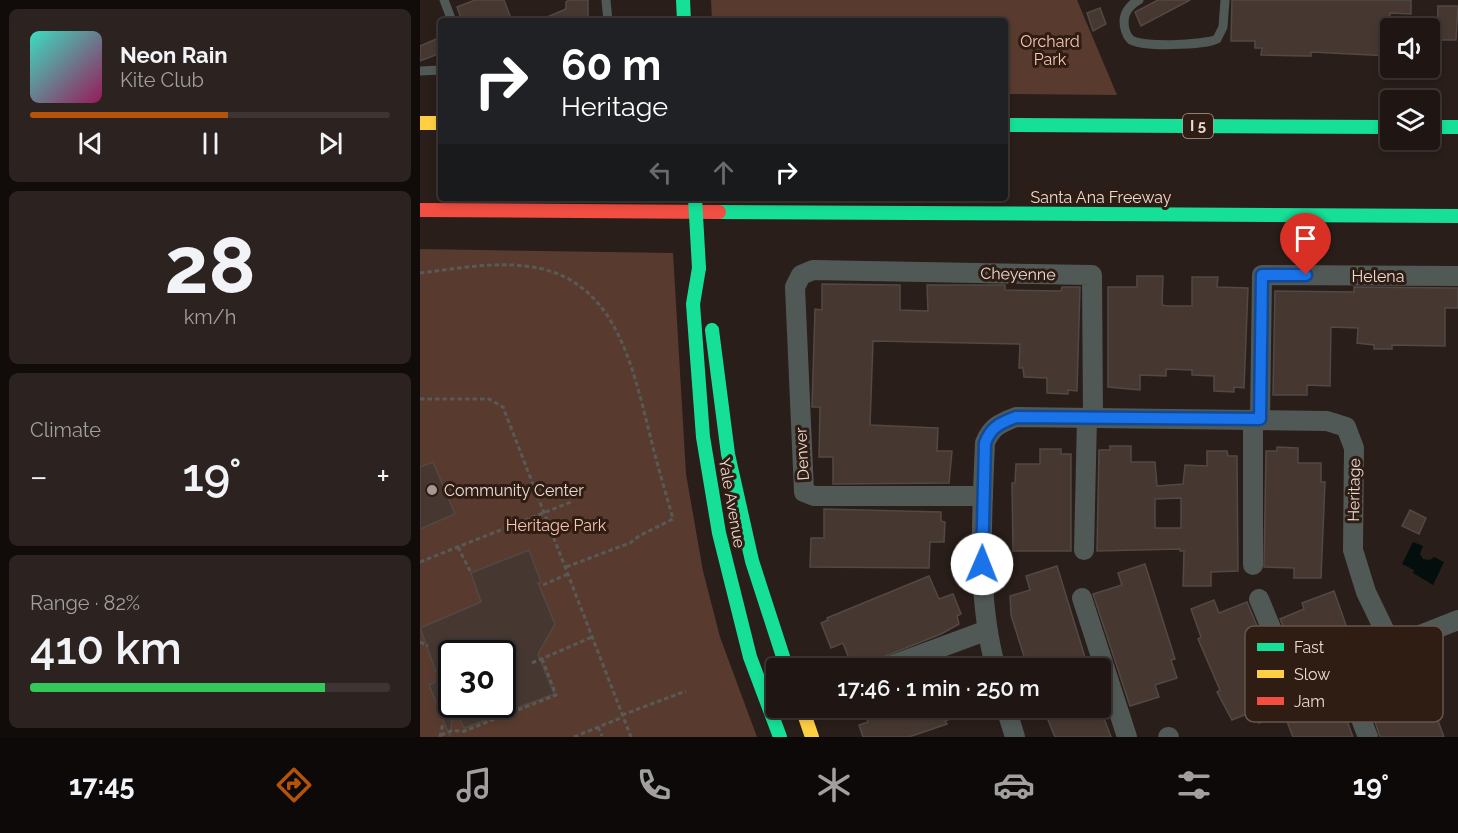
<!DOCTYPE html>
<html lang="en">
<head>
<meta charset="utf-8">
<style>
  :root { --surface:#1f1613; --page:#2c2321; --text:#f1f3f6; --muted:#a19fa0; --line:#3c3533; --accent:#b45309 }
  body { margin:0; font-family:Raleway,sans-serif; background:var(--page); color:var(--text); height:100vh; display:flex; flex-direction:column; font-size:22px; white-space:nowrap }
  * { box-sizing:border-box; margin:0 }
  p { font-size:20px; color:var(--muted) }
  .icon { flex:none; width:33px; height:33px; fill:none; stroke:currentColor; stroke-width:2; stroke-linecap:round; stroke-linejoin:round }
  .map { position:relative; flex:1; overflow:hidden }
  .drawer { display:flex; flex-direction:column; gap:9px; padding:9px; background:#110c0a; width:420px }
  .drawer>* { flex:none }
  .hud { position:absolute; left:18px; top:18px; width:570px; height:183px; border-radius:6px; box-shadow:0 3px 9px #0003,0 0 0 2px var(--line); background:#202124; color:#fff; overflow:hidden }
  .controls { position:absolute; left:960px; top:18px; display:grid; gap:12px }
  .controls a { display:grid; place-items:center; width:60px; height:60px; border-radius:6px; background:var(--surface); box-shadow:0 3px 9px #0003,0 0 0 2px var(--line); font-size:30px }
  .speed { position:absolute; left:18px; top:640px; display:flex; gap:12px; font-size:30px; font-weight:700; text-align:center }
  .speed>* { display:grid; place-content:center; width:78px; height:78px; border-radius:50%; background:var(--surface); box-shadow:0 3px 9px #0003,0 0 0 2px var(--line); line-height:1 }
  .speed .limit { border:3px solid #111; border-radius:9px; background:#fff; color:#111 }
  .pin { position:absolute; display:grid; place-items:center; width:51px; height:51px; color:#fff; margin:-62px -26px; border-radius:50% 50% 50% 0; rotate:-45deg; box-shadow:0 0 6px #0007 }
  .pin .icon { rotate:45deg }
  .me { position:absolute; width:66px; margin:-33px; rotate:1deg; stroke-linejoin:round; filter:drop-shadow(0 0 4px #0008) }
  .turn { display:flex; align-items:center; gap:21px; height:126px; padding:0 24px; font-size:27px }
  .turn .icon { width:78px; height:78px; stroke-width:2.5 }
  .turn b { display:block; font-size:42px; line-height:51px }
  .lanes { display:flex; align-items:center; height:57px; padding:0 24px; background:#0003; justify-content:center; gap:30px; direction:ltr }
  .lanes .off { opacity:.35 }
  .big { font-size:45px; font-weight:600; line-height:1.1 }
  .drawer .widget { flex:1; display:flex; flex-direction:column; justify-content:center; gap:9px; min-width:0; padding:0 21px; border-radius:9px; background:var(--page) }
  .drawer .dial { align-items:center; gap:0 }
  .dial b { font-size:78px; line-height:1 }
  .song { display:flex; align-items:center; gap:18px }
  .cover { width:72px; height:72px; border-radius:9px; background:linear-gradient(135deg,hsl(170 70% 55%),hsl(330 70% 35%)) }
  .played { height:6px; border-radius:3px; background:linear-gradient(90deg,var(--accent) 55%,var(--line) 55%) }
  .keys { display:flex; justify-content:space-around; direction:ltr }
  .heat { display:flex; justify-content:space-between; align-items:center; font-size:33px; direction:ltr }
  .charge { height:9px; border-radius:4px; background:linear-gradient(90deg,#34c759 82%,var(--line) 0) }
  .trip { position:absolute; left:346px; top:658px; width:345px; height:60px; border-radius:6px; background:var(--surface); box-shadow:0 3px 9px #0003,0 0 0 2px var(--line); font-weight:600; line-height:60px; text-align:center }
  .dock { display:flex; height:96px; justify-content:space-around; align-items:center; background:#0c0908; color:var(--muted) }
  .dock .icon { width:42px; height:42px }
  .dock .current { color:var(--accent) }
  .dock b { font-size:27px; color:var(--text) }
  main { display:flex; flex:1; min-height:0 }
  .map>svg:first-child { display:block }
  .green { fill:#583b2e; fill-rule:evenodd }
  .water { fill:#040e0d }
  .building { fill:#463831; stroke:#524844; stroke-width:1.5; fill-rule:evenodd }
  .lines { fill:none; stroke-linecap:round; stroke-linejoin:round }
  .path { stroke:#595a58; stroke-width:3; stroke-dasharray:4.5 3; stroke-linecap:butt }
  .lane { stroke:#515957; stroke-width:9 }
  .street { stroke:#515957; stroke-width:20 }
  .fast { stroke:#16e098; stroke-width:14 }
  .slow { stroke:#ffcf43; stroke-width:14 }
  .jam { stroke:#f24e42; stroke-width:14 }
  .fast-bridge { stroke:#16e098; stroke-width:14 }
  .route-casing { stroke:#114b97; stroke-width:15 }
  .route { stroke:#1a73e8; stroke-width:10 }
  .poi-dot { fill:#a59993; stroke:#2f1c13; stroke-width:2 }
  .labels { text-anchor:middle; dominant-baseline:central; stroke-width:6; stroke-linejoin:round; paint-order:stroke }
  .shield { fill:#2f1c13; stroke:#b0a29b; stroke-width:1.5 }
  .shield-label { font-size:15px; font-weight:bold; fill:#e8dbd5 }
  .park-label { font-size:16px; fill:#f9c8b2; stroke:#2f1c13 }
  .street-label { font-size:16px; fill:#e8dbd5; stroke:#2f1c13 }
  .poi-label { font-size:16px; fill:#e8dbd5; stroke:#2f1c13; text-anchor:start }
  .key { fill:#2f1c13; stroke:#66554d; stroke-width:1.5 }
  .key-label { font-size:16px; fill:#e8dbd5 }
</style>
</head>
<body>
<main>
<section class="drawer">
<div class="widget">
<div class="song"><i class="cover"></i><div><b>Neon Rain</b><p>Kite Club</p></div></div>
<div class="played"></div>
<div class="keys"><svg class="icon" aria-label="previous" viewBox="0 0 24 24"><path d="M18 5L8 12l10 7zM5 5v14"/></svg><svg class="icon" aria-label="pause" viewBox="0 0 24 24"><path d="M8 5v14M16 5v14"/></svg><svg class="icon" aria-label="next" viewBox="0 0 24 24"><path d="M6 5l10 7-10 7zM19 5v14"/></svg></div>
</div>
<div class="widget dial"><b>28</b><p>km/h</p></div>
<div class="widget"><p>Climate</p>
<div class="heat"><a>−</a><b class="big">19°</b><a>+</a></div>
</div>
<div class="widget"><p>Range · 82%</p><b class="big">410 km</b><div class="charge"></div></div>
</section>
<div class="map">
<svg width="1038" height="737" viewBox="0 0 1038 737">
  <rect width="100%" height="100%" fill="#291e19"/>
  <!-- green -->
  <g class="green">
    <path d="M291 0H657L697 95 585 94V21H292Z"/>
    <path d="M0 249 253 253 266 474 283 571 300 637 337 737H0ZM32 654H82V705H32Z"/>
  </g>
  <!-- water -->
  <path class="water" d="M993 542 1003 546 1000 554 1003 559 1010 560 1014 557 1024 562 1013 585 993 573 994 570 982 564Z"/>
  <!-- building -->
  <g class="building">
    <path d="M55 0H84L92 21H42L37 7Z"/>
    <path d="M149 0H168V19L118 21 146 9V2Z"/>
    <path d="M738 0H770L721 26 715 12Z"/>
    <path d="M812 0H991V14L970 13V56L891 52V56H883L841 55 842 48H835V41H811Z"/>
    <path d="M1018 6H1038L1036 40H1017Z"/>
    <path d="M680 8 686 24 673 31 667 13Z"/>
    <path d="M21 37V53L0 61V46Z"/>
    <path d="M717 276H743L742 305 747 306H772V277H798L797 287 828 288 824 388 814 387V392L794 391V376L772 375V370L746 369V376L720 375V390L688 387V287H717Z"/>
    <path d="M402 284 480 285V310L508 311 507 285H585V290L641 291 642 287H660L657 391 648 390V394L627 393V378L604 377 603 368H599L600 344 453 341 450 425 518 428 517 451H532L529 483 413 484V457H399L400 407H392L395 309 402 310Z"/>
    <path d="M934 287 1038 288V308H1025V346L972 345V349H954V345L937 343 938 328 911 327 910 386 887 385V395H853L855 291 934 292Z"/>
    <path d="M690 446H711V462H735L737 486 763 484 765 465 787 466V451H807L808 456H817L818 571 791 572V586H763L764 551H760V549L677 551 679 450H690ZM761 498V528H735V499Z"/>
    <path d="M857 447 878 448V463H901V482H905L901 578H874V568L844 567 846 451H857Z"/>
    <path d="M620 449H641V454H651V551H593L592 483H595L596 464H620Z"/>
    <path d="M13 462 35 514 0 529V467Z"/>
    <path d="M404 509 521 512V521L525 522 524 542H510L509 568 390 567 391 538H404Z"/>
    <path d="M990 510 1006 518 999 534 982 526Z"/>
    <path d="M109 550 121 582 118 583 135 624 118 654 134 694 44 728 39 717 32 720 30 737 9 685 19 680 0 628 61 602 51 573ZM82 646 93 673 82 678V705H32V654H62Z"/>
    <path d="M725 564 755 659 751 660 757 678 735 685 739 697 710 706 673 594 702 585 698 573Z"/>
    <path d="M637 566 668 667 608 669 591 615 590 596 610 590 606 576Z"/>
    <path d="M509 576 519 599 533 594 541 614 537 616 539 624 521 634 433 669 423 643 411 648 401 623 408 620 407 618Z"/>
    <path d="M914 591 933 645 904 657 902 652 878 662 860 619 884 609 882 603Z"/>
    <path d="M794 600 799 613 827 602 856 671 862 689 859 690 868 711 839 723 834 711 812 720 797 692 800 690 778 639 781 637 771 609Z"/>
    <path d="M974 677 979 691 1000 683 1007 700 1010 699 1024 737H960L945 691 955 688 954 684Z"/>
    <path d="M920 702 933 737H873L866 719 908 703 909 706Z"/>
    <path d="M443 708H556L557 709 525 721 527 724 489 737H443L439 725 448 722Z"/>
    <path d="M623 708H675L677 715 682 713 691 737H635Z"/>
  </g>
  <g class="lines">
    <!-- path -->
    <g class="path">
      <path d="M0 273C34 269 70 262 105 266 193 275 211 360 229 431 236 461 245 490 253 519L219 536 210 543 146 567"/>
      <path d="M0 399H69L83 407 211 737"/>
      <path d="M38 547 51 573"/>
      <path d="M0 562 151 502"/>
      <path d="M123 585 148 574"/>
      <path d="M0 642 8 646"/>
      <path d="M112 663 172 637"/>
      <path d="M202 715 266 691"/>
      <path d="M178 727 182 736"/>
      <path d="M21 735 33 730 42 732 136 695 122 659"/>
      <path d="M20 737 23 723"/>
      <path d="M154 737 203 717"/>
    </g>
    <!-- lane -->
    <g class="lane">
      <path d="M24 0 32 21"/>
      <path d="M186 0 188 21"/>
      <path d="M719 0C711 4 704 12 704 21 704 27 706 35 710 39 719 48 785 45 797 39L803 27 805 0"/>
      <path d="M0 71 21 70"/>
    </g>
    <!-- street -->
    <g class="street">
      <path d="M840 419 842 275 1038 276"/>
      <path d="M563 496H394L384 492 375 287 381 275 393 270 672 275 673 418"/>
      <path d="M664 550 667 418"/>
      <path d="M833 565V419"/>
      <path d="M662 598 707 737"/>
      <path d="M839 599 875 686 972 646"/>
      <path d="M921 667 948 737"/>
      <path d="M462 669 565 631"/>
      <path d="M576 669C556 596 562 519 565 443 571 427 580 423 596 417L907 421 926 427 934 448 933 550 946 592 972 646 1038 620"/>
      <path d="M586 708 595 737"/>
      <path d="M748 737H749"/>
    </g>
    <!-- fast -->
    <g class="fast">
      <path d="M263 0 264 21"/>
      <path d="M585 125 970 127"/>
      <path d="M1010 127H1038"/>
      <path d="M299 212 1038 216"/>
      <path d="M279 268 273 304 283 437 299 533 330 657 360 737"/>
      <path d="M292 330 308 454 332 561 367 669"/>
    </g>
    <!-- slow -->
    <g class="slow">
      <path d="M0 123H21"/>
      <path d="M382 708 392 737"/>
    </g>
    <!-- jam -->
    <path class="jam" d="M0 210 299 212"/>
    <!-- fast-bridge -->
    <path class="fast-bridge" d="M275 198 279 268"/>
  </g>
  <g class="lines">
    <!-- route casing -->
    <g class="route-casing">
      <path id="route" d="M562 564 565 443C571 427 580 423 596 417L840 419 842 275H886"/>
    </g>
    <!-- route -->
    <use href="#route" class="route"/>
  </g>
  <!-- markers -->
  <circle class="poi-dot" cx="12" cy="490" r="6"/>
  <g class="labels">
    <!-- shield labels -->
    <rect class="shield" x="763" y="114" width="30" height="24" rx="4.5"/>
    <g class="shield-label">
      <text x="778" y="126">I 5</text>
    </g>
    <!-- park labels -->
    <g class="park-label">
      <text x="630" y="41">Orchard<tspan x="630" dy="18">Park</tspan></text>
      <text x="136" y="525">Heritage Park</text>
    </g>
    <!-- street labels -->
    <g class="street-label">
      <text x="681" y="197">Santa Ana Freeway</text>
      <text transform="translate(598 274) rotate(1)">Cheyenne</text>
      <text x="958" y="276">Helena</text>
      <text transform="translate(382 454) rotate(-93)">Denver</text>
      <text transform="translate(934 490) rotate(-89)">Heritage</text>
      <text transform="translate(312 503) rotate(80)">Yale Avenue</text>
    </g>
    <!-- poi labels -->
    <g class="poi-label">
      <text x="24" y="490">Community Center</text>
    </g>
  </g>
  <!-- legend -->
  <rect x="825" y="626" width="198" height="96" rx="9" class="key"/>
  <rect x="837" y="643" width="27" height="8" fill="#16e098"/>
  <rect x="837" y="670" width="27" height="8" fill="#ffcf43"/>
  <rect x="837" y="697" width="27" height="8" fill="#f24e42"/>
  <g class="key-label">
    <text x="874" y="653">Fast</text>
    <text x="874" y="680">Slow</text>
    <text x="874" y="707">Jam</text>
  </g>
</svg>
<div class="controls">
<a><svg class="icon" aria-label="sound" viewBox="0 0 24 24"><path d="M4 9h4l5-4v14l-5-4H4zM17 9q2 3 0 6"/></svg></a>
<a><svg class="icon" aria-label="layers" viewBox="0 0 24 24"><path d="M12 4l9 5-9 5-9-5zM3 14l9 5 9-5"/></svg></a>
</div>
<div class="speed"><div class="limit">30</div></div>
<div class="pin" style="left:886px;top:275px;background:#d93025"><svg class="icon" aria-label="arrive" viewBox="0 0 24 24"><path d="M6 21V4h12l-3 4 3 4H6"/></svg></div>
<svg class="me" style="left:562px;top:564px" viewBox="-20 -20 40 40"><circle r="19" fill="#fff"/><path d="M0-13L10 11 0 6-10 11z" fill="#1a73e8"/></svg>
<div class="trip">17:46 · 1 min · 250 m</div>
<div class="hud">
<div class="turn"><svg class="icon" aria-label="right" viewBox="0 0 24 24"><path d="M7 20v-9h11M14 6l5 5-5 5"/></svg><div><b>60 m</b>Heritage</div></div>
<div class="lanes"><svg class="icon off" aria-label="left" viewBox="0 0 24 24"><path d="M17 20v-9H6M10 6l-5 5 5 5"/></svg><svg class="icon off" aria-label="ahead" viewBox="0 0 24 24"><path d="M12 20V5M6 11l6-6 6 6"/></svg><svg class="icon" aria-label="right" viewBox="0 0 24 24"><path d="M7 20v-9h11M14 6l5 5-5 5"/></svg></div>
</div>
</div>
</main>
<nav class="dock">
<b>17:45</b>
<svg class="icon current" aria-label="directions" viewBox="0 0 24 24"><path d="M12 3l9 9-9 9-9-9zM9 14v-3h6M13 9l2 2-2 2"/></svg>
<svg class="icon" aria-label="music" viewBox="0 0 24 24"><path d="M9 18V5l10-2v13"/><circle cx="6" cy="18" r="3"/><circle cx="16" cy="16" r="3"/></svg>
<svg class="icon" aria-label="phone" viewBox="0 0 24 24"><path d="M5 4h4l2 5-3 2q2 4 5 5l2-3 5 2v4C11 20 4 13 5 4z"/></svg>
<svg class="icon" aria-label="climate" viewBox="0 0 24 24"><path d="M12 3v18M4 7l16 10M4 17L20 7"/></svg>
<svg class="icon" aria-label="car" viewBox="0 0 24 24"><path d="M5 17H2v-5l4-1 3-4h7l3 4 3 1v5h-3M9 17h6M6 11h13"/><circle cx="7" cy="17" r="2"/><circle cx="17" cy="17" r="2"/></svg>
<svg class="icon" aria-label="filters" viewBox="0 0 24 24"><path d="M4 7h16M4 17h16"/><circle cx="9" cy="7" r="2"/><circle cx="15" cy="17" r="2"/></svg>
<b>19°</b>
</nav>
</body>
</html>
